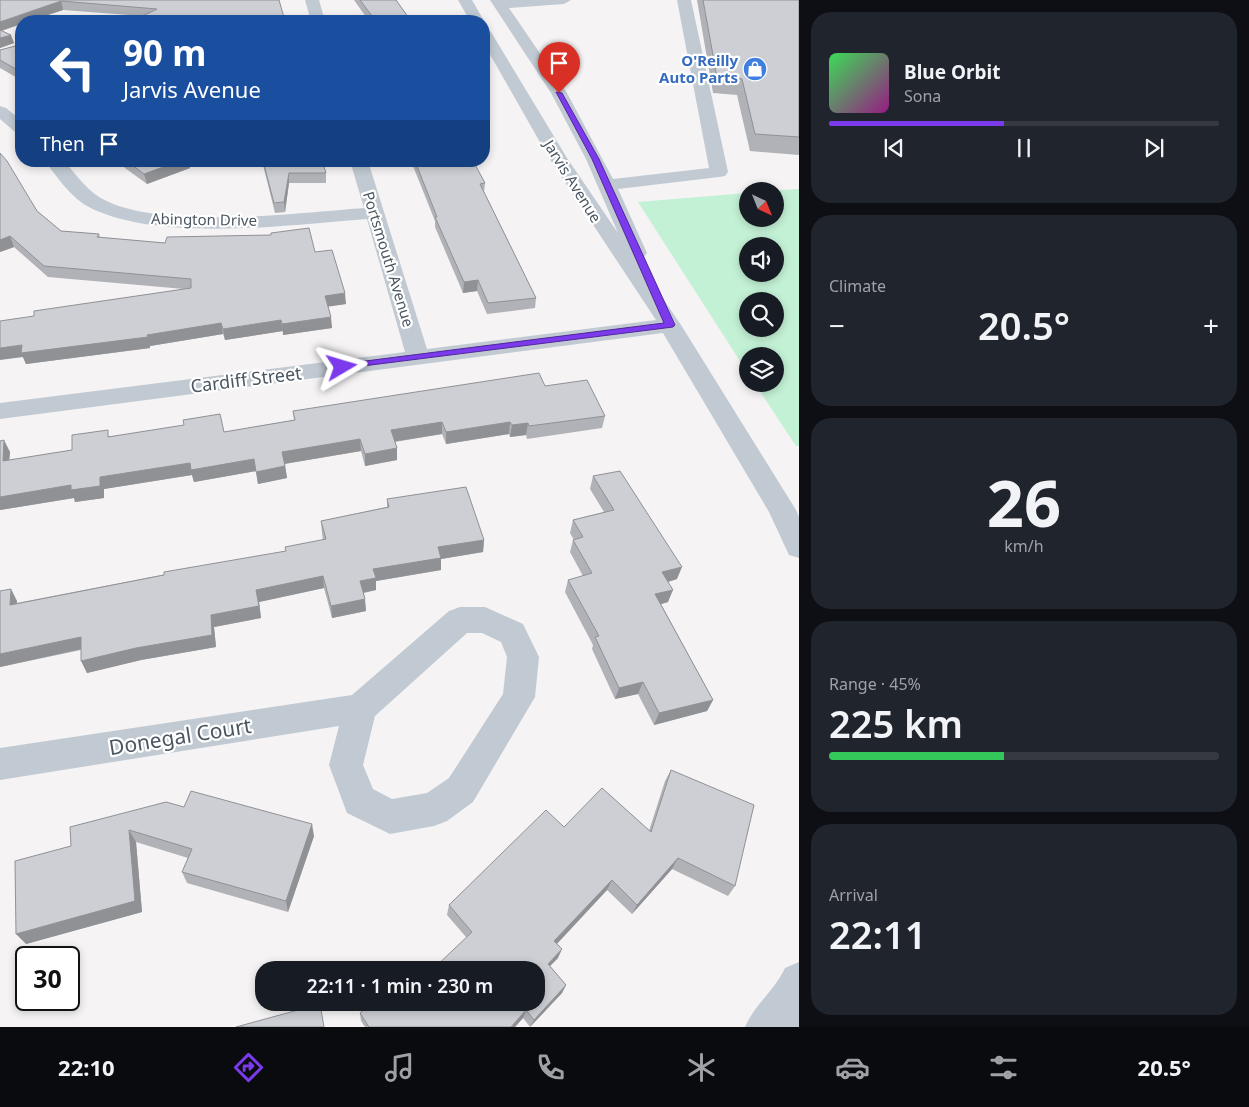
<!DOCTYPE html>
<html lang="en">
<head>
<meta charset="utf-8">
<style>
  :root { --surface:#171b24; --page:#20242c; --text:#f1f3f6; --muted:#9ea1a6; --line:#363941; --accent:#7c3aed }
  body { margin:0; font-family:"Noto Sans",sans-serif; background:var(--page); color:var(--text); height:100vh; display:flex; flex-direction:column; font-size:19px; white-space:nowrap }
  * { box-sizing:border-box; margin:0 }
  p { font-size:16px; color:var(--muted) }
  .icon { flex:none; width:28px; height:28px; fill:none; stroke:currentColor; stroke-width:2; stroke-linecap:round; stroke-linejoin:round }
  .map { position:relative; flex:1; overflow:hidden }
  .sheet { display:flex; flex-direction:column; gap:12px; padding:12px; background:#0d0f14; width:450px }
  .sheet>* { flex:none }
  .banner { position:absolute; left:15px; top:15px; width:475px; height:152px; border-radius:20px; box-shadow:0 2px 8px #0003; background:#1a4fa0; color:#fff; overflow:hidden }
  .needle { width:32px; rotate:137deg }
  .buttons { position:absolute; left:739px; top:182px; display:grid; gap:10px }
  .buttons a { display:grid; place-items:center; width:45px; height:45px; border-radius:50%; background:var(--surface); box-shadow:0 2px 8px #0003; font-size:25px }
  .speed { position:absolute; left:15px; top:946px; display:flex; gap:10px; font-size:25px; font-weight:700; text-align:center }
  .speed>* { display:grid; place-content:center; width:65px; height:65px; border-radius:50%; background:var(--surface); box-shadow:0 2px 8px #0003; line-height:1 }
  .speed .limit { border:2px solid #111; border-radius:8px; background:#fff; color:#111 }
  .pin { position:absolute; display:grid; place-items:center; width:42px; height:42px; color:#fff; margin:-51px -21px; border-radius:50% 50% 50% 0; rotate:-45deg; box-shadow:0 0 5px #0007 }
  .pin .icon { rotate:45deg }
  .me { position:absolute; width:55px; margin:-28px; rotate:83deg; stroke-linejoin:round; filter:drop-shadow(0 0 4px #0008) }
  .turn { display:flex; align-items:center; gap:18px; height:105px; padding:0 25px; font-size:22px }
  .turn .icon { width:65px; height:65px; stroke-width:2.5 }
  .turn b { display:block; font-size:35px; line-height:42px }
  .then { display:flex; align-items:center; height:48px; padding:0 25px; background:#0003; gap:10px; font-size:19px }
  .big { font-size:38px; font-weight:600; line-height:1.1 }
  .sheet .widget { flex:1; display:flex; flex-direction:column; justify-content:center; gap:8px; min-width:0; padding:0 18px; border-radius:20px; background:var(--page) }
  .sheet .dial { align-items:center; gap:0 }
  .dial b { font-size:65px; line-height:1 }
  .song { display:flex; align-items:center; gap:15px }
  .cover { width:60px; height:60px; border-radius:8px; background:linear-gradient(135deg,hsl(130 70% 55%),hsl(310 70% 35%)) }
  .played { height:5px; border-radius:2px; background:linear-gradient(90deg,var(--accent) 45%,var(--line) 45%) }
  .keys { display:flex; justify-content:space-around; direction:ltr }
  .heat { display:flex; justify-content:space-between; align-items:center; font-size:28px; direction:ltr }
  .charge { height:8px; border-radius:4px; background:linear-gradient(90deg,#34c759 45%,var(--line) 0) }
  .trip { position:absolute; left:255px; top:961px; width:290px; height:50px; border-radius:20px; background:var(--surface); box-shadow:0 2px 8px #0003; font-weight:600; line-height:50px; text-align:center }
  .menu { display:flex; height:80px; justify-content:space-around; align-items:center; background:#090b0e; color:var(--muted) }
  .menu .icon { width:35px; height:35px }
  .menu .selected { color:var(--accent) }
  .menu b { font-size:22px; color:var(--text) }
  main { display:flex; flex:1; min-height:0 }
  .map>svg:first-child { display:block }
  .green { fill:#c3f1d5; fill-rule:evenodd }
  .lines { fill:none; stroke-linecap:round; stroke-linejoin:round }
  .minor { fill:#c1cad2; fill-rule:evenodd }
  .wall { fill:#b0b2b7 }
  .shaded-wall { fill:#909195 }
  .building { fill:#cdcfd5; stroke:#909195 }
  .route { fill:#7c3aed; stroke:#51269a }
  .labels { text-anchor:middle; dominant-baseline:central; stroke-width:4.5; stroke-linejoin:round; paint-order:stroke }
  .far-shop-label { font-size:15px; font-weight:bold; fill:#366cbe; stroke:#fff; text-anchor:end }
  .far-street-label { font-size:15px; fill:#4a5661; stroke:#fff }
  .street-label { font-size:18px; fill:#4a5661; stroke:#fff }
  .near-street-label { font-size:21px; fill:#4a5661; stroke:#fff }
</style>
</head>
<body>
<main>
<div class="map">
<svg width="799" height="1027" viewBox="0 0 799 1027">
  <rect width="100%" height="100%" fill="#f5f3f3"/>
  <!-- green -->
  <path class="green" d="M799 189V446H796L755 384H775V356H748L747 372 638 202 747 193 748 219H775V191H766ZM748 246H775V274H748ZM748 301H775V329H748Z"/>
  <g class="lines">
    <!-- minor -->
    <g class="minor">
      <path d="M305 0H319L325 21H311Z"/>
      <path d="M458 0H472L484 21H470Z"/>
      <path d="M490 0H571L564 4 509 8 567 93 613 179 709 168 677 0H691L728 172 725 176 719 177 618 189 647 253 644 257 636 259 681 325 796 510 799 517V558L789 555 769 512 663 333 0 419V403L405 352 367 219C290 225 155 243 87 206 71 197 56 176 45 161H64C75 173 85 188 99 197 154 231 298 213 364 208L350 161H368L427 349 656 320 549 158 484 44V28L491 32 567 158 618 233 586 159 551 93Z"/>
      <path d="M0 106 6 108 21 120V133L15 132 0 119Z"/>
      <path d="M460 607H485L523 624 539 657 535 697 473 802 447 821 434 826 390 834 347 813 329 765 339 726 0 780V748L352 695 449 611ZM467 633H482L501 642 507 657 503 694 449 778 427 793 392 799 373 789 363 765 375 716Z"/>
      <path d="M799 962V1027H745C755 1004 775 990 785 968Z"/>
    </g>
  </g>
  <!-- wall -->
  <g class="wall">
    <path d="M0 0H279L142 16 63 10 29 21H21V24L2 31 14 43 0 48Z"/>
    <path d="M354 0H396L411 21H361V17H366Z"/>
    <path d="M697 0H799V155L750 151 737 95 713 93Z"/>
    <path d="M21 39V80L0 68V50L19 45Z"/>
    <path d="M0 153 37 211 61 231 99 234 100 238 165 243 315 252 346 304 328 306 332 328 283 335V331L225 340 223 334 150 346V348L26 364 23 357 34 316 184 289 48 277 14 247 0 252Z"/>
    <path d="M119 161H189L190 168 147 184 125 168Z"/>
    <path d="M262 161H322L326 173V183H289L285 212 275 213Z"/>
    <path d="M411 161H473L485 183 484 192 536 298 535 308 487 314 477 291 463 293 435 227V221Z"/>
    <path d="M545 386 605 416 602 428 527 439 526 435 510 437 509 434 446 444 442 434 395 442 397 460 365 466 361 451 285 464 287 478 258 484 256 471 194 482 192 475 104 489V498L75 502 74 498 0 510V441L10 452 9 460 72 450 110 436 224 432 294 420 293 411Z"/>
    <path d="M593 476 677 579 668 582V602L661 604 713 700 707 711 654 725 638 694 615 699 592 649 593 645 565 592 568 580 583 576 570 552 573 540H574L570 533 573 520 604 512 590 489Z"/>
    <path d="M387 499 484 540 483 552 441 559V570L376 581V590L364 593 366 611 332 618 324 588 259 602 261 618 214 627 216 647 141 660 87 673 81 650 0 667V591L17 601V603L286 551 323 540 322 533 321 521 387 507Z"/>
    <path d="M671 770 735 886 728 896 672 869 632 914 607 890 557 944 558 958 550 966 566 985 562 993 530 1027 523 1018 515 1027H365L361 1021 360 1013 536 1002 466 937 447 915 449 905 564 827 649 831 665 781Z"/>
    <path d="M184 807 314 836 288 912 187 883 182 872 188 858 136 842 142 912 26 944 71 846Z"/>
  </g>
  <!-- shaded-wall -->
  <g class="shaded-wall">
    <path d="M61 1 63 10 29 21H21V24L0 31V22Z"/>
    <path d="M11 35 14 43 0 48V38Z"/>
    <path d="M180 161H189L190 168 147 184 144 174Z"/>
    <path d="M289 173V183L285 212 284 202Z"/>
    <path d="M10 236 14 247 0 252V240Z"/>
    <path d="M478 280 477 291 463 293 464 282Z"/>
    <path d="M345 293 346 304 326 307 325 296Z"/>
    <path d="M331 317 332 328 283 335 282 324Z"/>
    <path d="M281 320 283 331 225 340 223 329Z"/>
    <path d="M221 323 223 334 150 346V348L26 364 23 357 0 360V348L22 345 147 335Z"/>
    <path d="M442 422V434L391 442V430Z"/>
    <path d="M510 422 509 434 446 444V432Z"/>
    <path d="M528 423 526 435 510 437 512 425Z"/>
    <path d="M360 439 361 451 283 464 282 452Z"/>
    <path d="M4 440 10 452 8 474 3 461Z"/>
    <path d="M397 448V460L365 466V454Z"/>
    <path d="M254 459 256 471 194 482 192 475 104 489V498L75 502 74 498 0 510V497L100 477 190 463Z"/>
    <path d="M285 466 287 478 258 484 256 472Z"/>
    <path d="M484 540 483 552 441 559V570L376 581V590L361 593 360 581 373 569 438 547Z"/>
    <path d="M682 567 677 579 657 585 662 572Z"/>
    <path d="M323 576 324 588 259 602 261 618 214 627 216 647 141 660 87 673 81 661 211 615 256 590Z"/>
    <path d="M11 589 17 601 16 617 10 605Z"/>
    <path d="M673 590 668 602 651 607 655 594Z"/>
    <path d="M365 599 366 611 332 618 331 606Z"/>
    <path d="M81 637 86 648 0 667V654Z"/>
    <path d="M643 682 638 694 615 699 619 688Z"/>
    <path d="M713 700 707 711 654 725 659 713Z"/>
    <path d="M312 824 314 836 288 912 286 901Z"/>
    <path d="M129 830 136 842 142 912 26 944 16 934Z"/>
    <path d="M678 858 672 869 632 914 637 905Z"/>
    <path d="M612 880 607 890 551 950 554 941Z"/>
    <path d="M562 949 558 958 544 972 548 964Z"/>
    <path d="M566 985 562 993 530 1027 534 1020Z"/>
    <path d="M526 1010 523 1018 515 1027H511Z"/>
  </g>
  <!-- building -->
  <g class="building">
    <path d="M0 0H279L285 21H132L157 9 61 1 0 22Z"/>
    <path d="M360 0H396L411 21H363L361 17 372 16Z"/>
    <path d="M703 0H799V137L755 134 742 79 717 77Z"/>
    <path d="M0 30 11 35 0 38Z"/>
    <path d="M20 38 21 39V72L0 60V50L19 45Z"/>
    <path d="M0 153 7 161 37 211 61 231 99 234 97 237 165 243 167 237 271 235V233L309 228 315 252 332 250 345 293 325 296 331 317 282 324 281 320 223 329 221 323 147 335 148 337 21 353 22 345 0 348V321L34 316V311L191 288V279L44 266 10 236 0 240Z"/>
    <path d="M127 161H180L144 174Z"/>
    <path d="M263 161H322L326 173H289L284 202 274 203Z"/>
    <path d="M415 161H473L485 183 480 184 536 298 488 303 478 280 464 282 435 217H437Z"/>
    <path d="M539 373 545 386 587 380 605 416 529 426 528 423 512 425 510 422 446 432 442 422 391 430 397 448 365 454 360 439 282 452 285 466 256 472 254 459 191 470 190 463 100 477V486L71 490V485L0 497V441L4 440 3 461 72 450V435L108 430V437L184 425 183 420 220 414 224 432 295 420 293 411Z"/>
    <path d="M620 471 682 567 662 572 673 590 655 594 713 700 659 713 643 682 619 688 595 637 599 636 568 580 592 573 573 540 583 537 573 520 614 510 593 476Z"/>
    <path d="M466 487 484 540 438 547 441 558 373 569 376 578 360 581 365 599 331 606 323 576 256 590 259 606 211 615 212 635 136 648 81 661V637L0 654V591L11 589 10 605 164 575V572L286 551 285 547 326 539 321 521 389 507 387 499Z"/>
    <path d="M671 770 754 805 735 886 678 858 637 905 612 880 554 941 562 949 548 964 566 985 534 1020 526 1010 511 1027H369L360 1013 374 1002H536V970H432L472 932 449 905 546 810 564 827 602 788 651 832Z"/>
    <path d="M191 791 312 824 286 901 182 872 192 849 129 830 135 901 16 934 15 861 71 846 70 827 166 802 184 807Z"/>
    <path d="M320 1004 324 1027H236Z"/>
  </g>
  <!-- route -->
  <path class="route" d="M556 92 562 93 599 159 675 325 673 327 339 369V365L342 364 664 323 592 159Z"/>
  <!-- icons -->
  <defs>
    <g id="shop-disc" transform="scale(1.25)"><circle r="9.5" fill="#3f7fe0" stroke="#fff"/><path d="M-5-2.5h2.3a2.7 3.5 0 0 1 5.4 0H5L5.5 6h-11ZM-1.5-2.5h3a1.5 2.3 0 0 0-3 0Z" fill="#fff"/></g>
  </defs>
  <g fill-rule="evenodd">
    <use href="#shop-disc" x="755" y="69"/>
  </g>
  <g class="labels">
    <!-- far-shop labels -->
    <g class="far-shop-label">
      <text x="738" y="60">O'Reilly<tspan x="738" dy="17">Auto Parts</tspan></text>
    </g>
    <!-- far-street labels -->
    <g class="far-street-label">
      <text transform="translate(573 181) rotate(58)">Jarvis Avenue</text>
      <text transform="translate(204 219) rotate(1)">Abington Drive</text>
      <text transform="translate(389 259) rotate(73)">Portsmouth Avenue</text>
    </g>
    <!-- street labels -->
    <g class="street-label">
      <text transform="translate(246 379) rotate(-7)">Cardiff Street</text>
    </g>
    <!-- near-street labels -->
    <g class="near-street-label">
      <text transform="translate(180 736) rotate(-9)">Donegal Court</text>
    </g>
  </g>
</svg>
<div class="buttons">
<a><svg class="needle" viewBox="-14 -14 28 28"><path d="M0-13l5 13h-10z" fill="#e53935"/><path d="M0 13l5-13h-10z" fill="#9ea1a6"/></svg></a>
<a><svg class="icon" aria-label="sound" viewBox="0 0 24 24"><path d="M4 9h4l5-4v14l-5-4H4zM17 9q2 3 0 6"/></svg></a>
<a><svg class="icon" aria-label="search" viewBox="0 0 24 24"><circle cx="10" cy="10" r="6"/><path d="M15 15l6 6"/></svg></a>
<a><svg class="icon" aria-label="layers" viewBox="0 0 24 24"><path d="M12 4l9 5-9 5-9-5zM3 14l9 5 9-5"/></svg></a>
</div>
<div class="speed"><div class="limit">30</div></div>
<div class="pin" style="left:559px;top:93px;background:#d93025"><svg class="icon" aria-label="arrive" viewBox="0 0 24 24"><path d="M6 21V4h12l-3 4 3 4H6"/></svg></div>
<svg class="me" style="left:342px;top:367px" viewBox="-20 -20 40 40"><path d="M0-17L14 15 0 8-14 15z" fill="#7c3aed" stroke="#fff" stroke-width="4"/></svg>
<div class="trip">22:11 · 1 min · 230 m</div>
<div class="banner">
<div class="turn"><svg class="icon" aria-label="left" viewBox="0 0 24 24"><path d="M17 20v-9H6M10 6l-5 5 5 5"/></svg><div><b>90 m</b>Jarvis Avenue</div></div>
<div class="then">Then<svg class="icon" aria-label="arrive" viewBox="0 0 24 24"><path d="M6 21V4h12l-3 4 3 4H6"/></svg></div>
</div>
</div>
<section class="sheet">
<div class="widget">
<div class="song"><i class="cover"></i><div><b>Blue Orbit</b><p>Sona</p></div></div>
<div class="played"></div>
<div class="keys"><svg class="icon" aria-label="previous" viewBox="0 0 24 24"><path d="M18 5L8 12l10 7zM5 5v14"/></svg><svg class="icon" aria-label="pause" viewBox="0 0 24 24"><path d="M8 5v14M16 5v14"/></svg><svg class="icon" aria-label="next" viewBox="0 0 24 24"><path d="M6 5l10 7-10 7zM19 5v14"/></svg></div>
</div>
<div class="widget"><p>Climate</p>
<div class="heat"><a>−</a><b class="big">20.5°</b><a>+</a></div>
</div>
<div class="widget dial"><b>26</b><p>km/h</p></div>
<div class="widget"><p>Range · 45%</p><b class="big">225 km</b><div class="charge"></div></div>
<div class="widget"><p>Arrival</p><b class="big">22:11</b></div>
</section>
</main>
<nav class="menu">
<b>22:10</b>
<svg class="icon selected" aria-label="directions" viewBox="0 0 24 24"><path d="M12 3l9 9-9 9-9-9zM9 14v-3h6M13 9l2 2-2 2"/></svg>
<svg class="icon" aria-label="music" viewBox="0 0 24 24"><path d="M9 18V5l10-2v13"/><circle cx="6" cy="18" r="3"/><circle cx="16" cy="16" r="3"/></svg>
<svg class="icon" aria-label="phone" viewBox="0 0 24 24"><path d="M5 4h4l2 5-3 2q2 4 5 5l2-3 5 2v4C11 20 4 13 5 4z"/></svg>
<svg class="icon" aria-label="climate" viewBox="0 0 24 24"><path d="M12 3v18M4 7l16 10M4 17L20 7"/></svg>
<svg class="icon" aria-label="car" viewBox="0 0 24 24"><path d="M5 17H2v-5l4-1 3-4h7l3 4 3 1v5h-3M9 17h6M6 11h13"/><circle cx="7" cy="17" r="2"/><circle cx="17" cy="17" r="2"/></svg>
<svg class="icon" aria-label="filters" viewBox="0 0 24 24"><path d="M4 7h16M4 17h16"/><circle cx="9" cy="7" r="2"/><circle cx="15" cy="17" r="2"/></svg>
<b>20.5°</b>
</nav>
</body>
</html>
